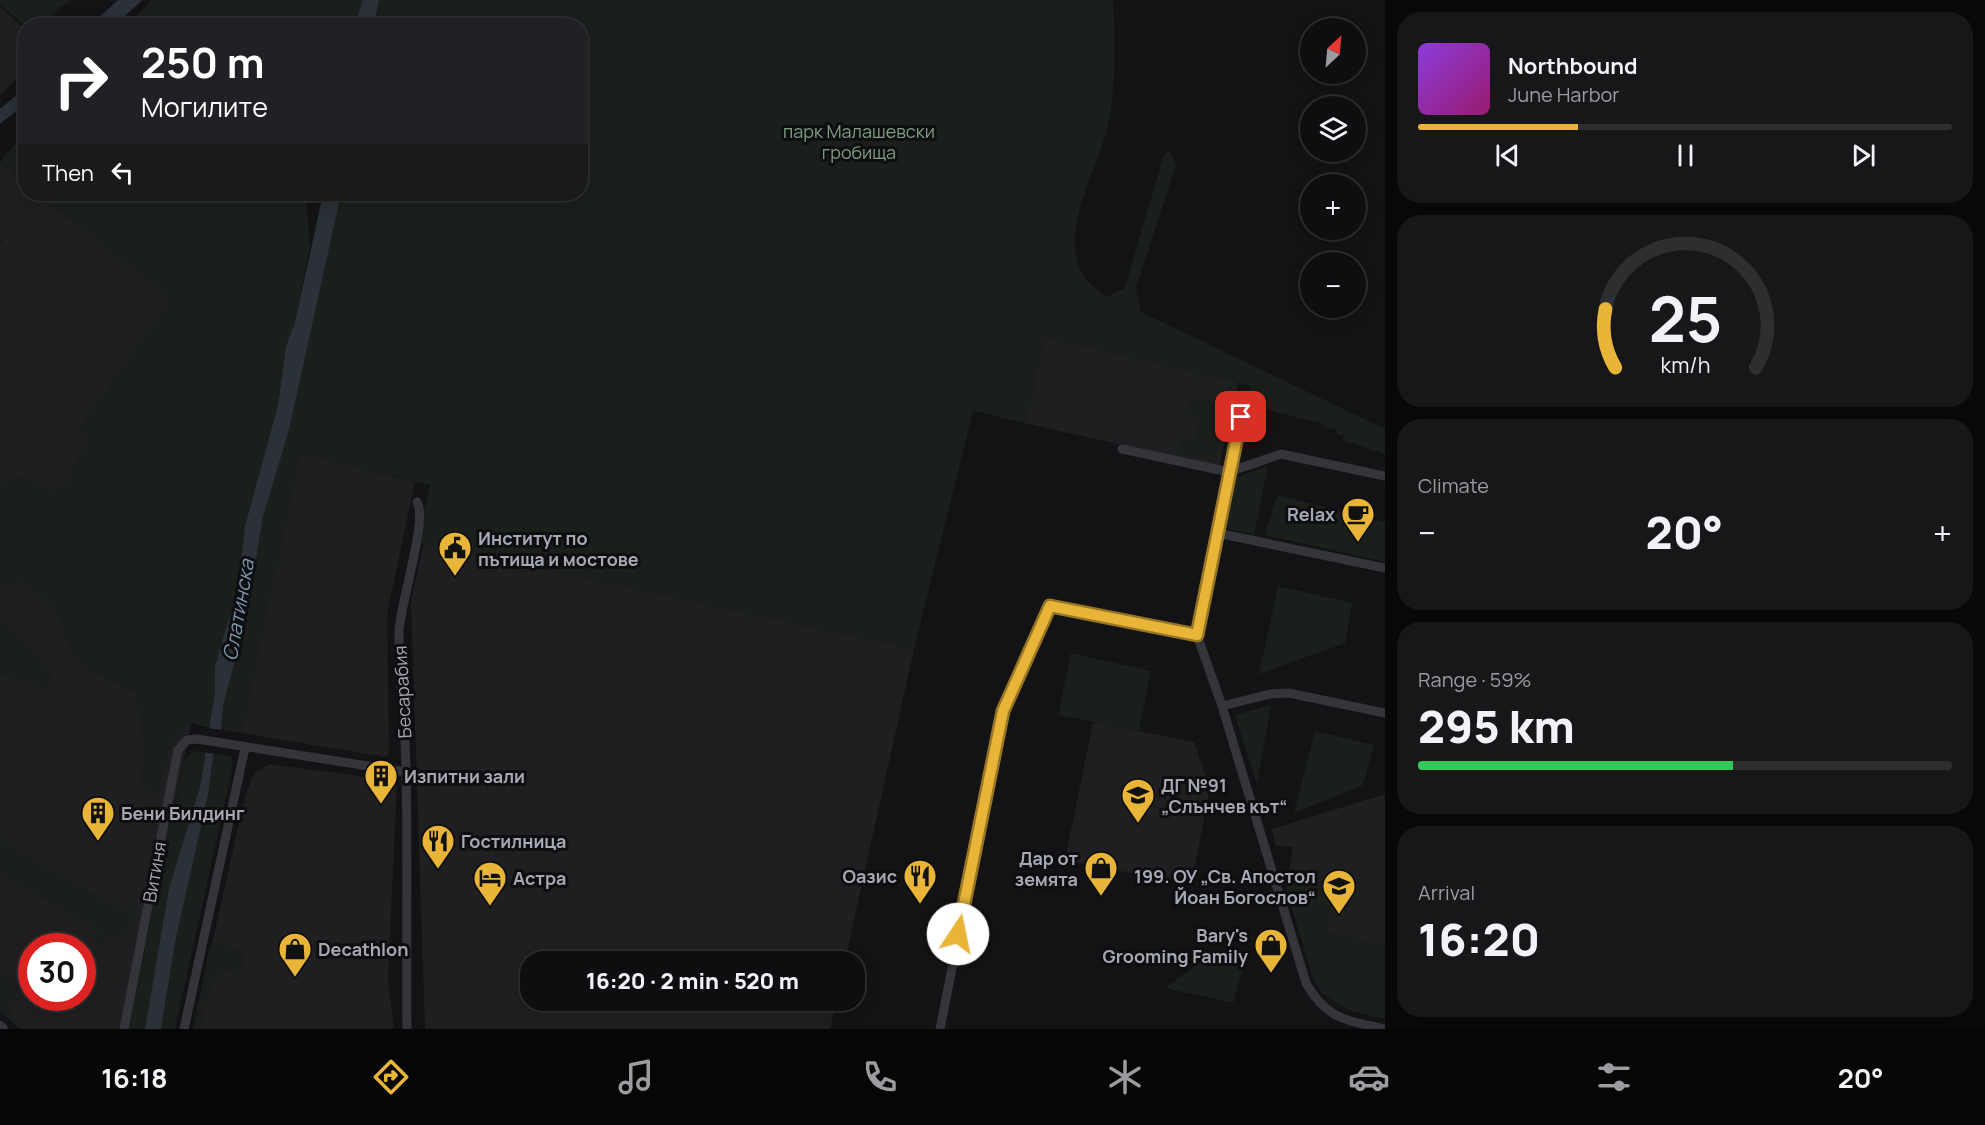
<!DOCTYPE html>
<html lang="en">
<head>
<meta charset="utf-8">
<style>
  :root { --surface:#0e0e10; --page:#171719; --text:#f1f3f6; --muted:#9b9c9f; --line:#2e2e30; --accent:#e8b539 }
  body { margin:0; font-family:Manrope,sans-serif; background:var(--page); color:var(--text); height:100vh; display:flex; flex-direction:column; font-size:22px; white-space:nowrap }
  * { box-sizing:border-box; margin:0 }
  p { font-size:20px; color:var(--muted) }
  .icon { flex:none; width:33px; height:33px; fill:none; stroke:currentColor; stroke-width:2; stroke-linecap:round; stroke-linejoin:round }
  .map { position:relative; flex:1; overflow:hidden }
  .side { display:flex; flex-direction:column; gap:12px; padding:12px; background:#080809; width:600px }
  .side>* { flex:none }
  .banner { position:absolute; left:18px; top:18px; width:570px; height:183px; border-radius:24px; box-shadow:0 3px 15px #0003,0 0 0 2px var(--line); background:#202124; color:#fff; overflow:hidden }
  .needle { width:39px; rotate:26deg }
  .buttons { position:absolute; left:1300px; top:18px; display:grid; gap:12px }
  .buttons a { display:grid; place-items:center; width:66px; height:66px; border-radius:50%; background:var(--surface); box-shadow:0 3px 15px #0003,0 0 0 2px var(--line); font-size:30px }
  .speed { position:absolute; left:18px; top:933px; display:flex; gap:12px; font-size:30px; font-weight:700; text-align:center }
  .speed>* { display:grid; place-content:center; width:78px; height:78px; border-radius:50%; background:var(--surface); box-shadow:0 3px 15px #0003,0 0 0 2px var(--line); line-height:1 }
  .speed .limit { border:9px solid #d22; background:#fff; color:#111 }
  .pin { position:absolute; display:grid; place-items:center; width:51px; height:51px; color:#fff; margin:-26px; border-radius:12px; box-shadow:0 3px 9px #0006 }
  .me { position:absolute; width:66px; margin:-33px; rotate:11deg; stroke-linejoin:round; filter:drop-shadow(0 0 4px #0008) }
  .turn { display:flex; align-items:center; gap:21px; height:126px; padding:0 24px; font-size:27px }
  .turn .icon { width:78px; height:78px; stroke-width:2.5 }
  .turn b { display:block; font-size:42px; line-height:51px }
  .then { display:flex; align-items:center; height:57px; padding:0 24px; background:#0003; gap:12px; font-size:22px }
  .big { font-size:45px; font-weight:800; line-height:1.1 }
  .side .widget { flex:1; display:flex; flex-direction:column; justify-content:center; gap:9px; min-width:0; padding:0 21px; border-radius:24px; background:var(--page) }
  .side .dial { align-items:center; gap:0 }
  .dial svg { height:156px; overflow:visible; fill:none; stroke:var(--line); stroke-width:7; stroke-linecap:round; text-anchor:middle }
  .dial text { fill:var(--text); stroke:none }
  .song { display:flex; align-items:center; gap:18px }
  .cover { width:72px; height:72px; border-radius:9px; background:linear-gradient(135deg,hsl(270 70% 55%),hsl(320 70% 35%)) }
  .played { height:6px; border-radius:3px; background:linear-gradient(90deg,var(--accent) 30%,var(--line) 30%) }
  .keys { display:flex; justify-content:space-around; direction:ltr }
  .heat { display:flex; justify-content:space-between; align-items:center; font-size:33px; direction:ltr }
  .charge { height:9px; border-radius:4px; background:linear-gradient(90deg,#34c759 59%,var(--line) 0) }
  .trip { position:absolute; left:520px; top:951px; width:345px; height:60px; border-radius:24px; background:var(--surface); box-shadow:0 3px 15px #0003,0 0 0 2px var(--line); font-weight:800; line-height:60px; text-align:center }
  .dock { display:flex; height:96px; justify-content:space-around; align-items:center; background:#060606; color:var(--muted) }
  .dock .icon { width:42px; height:42px }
  .dock .on { color:var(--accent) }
  .dock b { font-size:27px; color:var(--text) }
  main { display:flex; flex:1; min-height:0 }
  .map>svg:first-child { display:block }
  .built { fill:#1f1f22; fill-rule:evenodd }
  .green { fill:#1a1f1b }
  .water { fill:#2a3138 }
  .pier { fill:#131315 }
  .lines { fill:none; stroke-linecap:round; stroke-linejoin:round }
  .minor { stroke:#34353a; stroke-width:9 }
  .tertiary { stroke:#34353a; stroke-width:12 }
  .route-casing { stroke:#977625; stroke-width:15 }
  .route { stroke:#e8b539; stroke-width:10 }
  .labels { text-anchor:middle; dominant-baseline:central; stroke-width:6; stroke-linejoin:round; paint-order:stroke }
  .park-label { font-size:18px; fill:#7d9f81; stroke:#0e0e10 }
  .poi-label { font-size:18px; font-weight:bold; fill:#a6a9b4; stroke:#0e0e10; text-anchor:start }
  .street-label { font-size:18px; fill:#a6a9b4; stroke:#0e0e10 }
  .water-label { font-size:20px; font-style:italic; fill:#7e95ae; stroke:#0e0e10 }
</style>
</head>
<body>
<main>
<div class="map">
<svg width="1385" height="1029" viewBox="0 0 1385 1029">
  <rect width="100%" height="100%" fill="#131315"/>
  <!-- built -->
  <g class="built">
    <path d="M0 7 25 29 26 70 0 95Z"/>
    <path d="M0 162 25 182 26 194H40L172 299 79 429 91 438 198 690 128 1029H20L0 1011V243L2 240 0 238ZM32 946H82V998H32Z"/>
    <path d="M1044 337 1238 382 1219 467 1025 423Z"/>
    <path d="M300 453 415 482 387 614 389 752 386 757 241 733Z"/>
    <path d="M424 543 914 649 845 961 531 962V1000L837 1001 830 1029H425L411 600Z"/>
    <path d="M1093 722 1194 742 1210 788 1191 885 1065 860Z"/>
    <path d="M269 764 397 781 388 980 394 1029H193L245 797 254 773Z"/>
    <path d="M1385 794V1019L1350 1011 1321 992 1313 978 1283 878 1288 877 1293 847 1276 846 1272 829Z"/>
  </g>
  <!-- green -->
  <g class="green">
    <path d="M0 0H70L40 25 25 26 0 4Z"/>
    <path d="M152 0H1113C1115 39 1116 81 1109 120 1101 164 1057 231 1083 275 1087 283 1099 290 1106 297L1125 288 1164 154 1170 152 1176 165 1136 288 1141 312 1385 429V454L1343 440 1344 436 1337 434V430L1324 427V424L1263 409 1260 402 1257 401V396L1249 394 1251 386 1044 337 1025 423 973 411 914 649 417 542 430 485 301 454 241 733 221 730 223 706 246 619 263 517 289 430 341 194H580V26H127Z"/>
    <path d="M25 133V182L0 162Z"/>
    <path d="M40 194H306L310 246 295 322 286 346 278 405 245 526 238 588 215 665V691L209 728 192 723C164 744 166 763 159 795L144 786 140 777 145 751 136 694 92 672 71 653 58 615 49 601 18 581 4 585 0 584V486L4 481 23 476 53 491 71 479 70 469 91 438 79 429 171 299Z"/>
    <path d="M1190 398 1228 408 1215 461 1177 453 1181 439 1194 442 1199 417 1186 414Z"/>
    <path d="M1268 466 1254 535 1228 529 1225 524 1234 478Z"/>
    <path d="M1277 495 1384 522 1385 518V562L1265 535Z"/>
    <path d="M1278 586 1352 603 1345 643 1259 674Z"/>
    <path d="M0 616 41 657 53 679 48 689 12 677H0Z"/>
    <path d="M1071 653 1151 671 1139 731 1058 715Z"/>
    <path d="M1271 705 1257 784 1235 715Z"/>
    <path d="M1315 731 1374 745 1363 785 1294 813Z"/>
    <path d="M195 751 205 752 200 787 169 888 145 1029H128L184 761Z"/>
    <path d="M213 754 231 756 233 764 175 1029H161L176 938 208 795Z"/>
    <path d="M0 841 127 913 133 902 138 905 123 940 112 936 98 948 96 947 99 930 0 874Z"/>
    <path d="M1283 878 1334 890 1327 932 1385 945V1019C1354 1012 1329 1007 1313 978Z"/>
    <path d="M215 943 245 952 240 974 224 971C206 982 206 1010 201 1029H193L210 947Z"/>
    <path d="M1195 947 1245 959 1233 1003 1165 988 1195 966Z"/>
    <path d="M0 977 19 987 11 1006 13 1017 31 1029H20L0 1011Z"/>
  </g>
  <!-- water -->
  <g class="water">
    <path d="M118 0H142L116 25H91Z"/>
    <path d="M363 0H379L374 25H354Z"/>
    <path d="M25 88V104L0 124V109Z"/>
    <path d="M323 194H341L289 430 263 517 246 619 223 706 221 730 213 756 208 795 176 938 161 1029H145L169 888 200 787 215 691V666L238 588 245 526 278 405 286 346 295 322Z"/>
  </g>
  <!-- pier -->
  <path class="pier" d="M206 728 224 730 217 754 202 752Z"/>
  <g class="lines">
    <!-- minor -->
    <g class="minor">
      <path d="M1241 417 1197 635 1222 706 1306 983C1327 1020 1346 1020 1385 1029"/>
      <path d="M1122 449 1229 472 1281 454 1385 476"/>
      <path d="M1217 533 1385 568"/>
      <path d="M1222 706 1270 694 1289 693 1385 713"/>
      <path d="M124 1029 178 750 187 740 197 739 406 772"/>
      <path d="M184 1029 245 748"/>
      <path d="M407 1029C406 944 408 858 406 773 406 726 398 678 399 631 400 605 428 519 417 502"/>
      <path d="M940 1029 1003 711 1050 606 1197 635"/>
    </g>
    <!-- tertiary -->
    <path class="tertiary" d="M0 1027 2 1029"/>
  </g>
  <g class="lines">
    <!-- route casing -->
    <g class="route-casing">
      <path id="route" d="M958 934 1003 711 1050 606 1197 635 1241 417"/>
    </g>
    <!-- route -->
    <use href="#route" class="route"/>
  </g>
  <!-- icons -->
  <defs>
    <g id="cafe-pin" transform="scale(1.725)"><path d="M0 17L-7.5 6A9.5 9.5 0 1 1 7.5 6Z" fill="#e8b539" stroke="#0e0e10"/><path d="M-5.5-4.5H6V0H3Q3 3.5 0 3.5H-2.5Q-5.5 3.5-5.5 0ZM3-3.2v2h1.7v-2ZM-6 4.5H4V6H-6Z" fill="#111"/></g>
    <g id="civic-pin" transform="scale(1.725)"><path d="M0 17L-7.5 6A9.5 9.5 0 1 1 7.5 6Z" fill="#e8b539" stroke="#0e0e10"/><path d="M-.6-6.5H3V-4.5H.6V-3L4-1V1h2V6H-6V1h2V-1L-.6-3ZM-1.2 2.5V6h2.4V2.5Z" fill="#111"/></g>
    <g id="building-pin" transform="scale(1.725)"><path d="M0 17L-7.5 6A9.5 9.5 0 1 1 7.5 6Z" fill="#e8b539" stroke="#0e0e10"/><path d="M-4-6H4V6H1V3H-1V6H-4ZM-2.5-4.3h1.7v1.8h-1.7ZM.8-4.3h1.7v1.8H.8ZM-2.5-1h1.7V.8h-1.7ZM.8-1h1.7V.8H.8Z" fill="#111"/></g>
    <g id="school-pin" transform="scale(1.725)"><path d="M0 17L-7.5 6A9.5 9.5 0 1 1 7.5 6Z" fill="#e8b539" stroke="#0e0e10"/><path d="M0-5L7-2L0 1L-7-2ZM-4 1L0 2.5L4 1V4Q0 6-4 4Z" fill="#111"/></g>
    <g id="restaurant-pin" transform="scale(1.725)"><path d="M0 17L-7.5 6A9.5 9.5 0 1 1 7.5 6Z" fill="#e8b539" stroke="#0e0e10"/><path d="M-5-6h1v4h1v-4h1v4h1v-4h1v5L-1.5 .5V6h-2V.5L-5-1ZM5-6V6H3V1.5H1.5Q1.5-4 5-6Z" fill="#111"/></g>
    <g id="shop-pin" transform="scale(1.725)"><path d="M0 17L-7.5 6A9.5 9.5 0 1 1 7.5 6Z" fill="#e8b539" stroke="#0e0e10"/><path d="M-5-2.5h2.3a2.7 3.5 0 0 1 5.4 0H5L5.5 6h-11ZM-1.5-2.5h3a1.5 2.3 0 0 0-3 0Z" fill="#111"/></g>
    <g id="hotel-pin" transform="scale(1.725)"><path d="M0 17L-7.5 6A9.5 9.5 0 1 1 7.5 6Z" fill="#e8b539" stroke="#0e0e10"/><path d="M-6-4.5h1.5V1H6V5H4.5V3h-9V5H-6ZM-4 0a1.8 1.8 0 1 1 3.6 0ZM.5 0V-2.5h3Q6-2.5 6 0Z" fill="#111"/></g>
  </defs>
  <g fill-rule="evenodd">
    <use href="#cafe-pin" x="1358" y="514"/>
    <use href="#civic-pin" x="455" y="548"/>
    <use href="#building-pin" x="381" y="776"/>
    <use href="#school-pin" x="1138" y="795"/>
    <use href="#building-pin" x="98" y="813"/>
    <use href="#restaurant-pin" x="438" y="841"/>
    <use href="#shop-pin" x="1101" y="868"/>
    <use href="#restaurant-pin" x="920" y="876"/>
    <use href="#hotel-pin" x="490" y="878"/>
    <use href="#school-pin" x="1339" y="886"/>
    <use href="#shop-pin" x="1271" y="945"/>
    <use href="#shop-pin" x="295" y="949"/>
  </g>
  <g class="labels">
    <!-- park labels -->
    <g class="park-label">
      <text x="859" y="131">парк Малашевски<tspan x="859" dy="21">гробища</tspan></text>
    </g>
    <!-- poi labels -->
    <g class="poi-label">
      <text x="1335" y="514" text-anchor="end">Relax</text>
      <text x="478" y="538">Институт по<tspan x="478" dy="21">пътища и мостове</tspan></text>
      <text x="404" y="776">Изпитни зали</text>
      <text x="1161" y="785">ДГ №91<tspan x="1161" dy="21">„Слънчев кът“</tspan></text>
      <text x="121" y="813">Бени Билдинг</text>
      <text x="461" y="841">Гостилница</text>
      <text x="1078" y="858" text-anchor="end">Дар от<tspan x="1078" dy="21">земята</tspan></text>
      <text x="897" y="876" text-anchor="end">Оазис</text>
      <text x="1316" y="876" text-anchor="end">199. ОУ „Св. Апостол<tspan x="1316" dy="21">Йоан Богослов“</tspan></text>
      <text x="513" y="878">Астра</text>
      <text x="1248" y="935" text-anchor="end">Bary's<tspan x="1248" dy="21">Grooming Family</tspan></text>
      <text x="318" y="949">Decathlon</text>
    </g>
    <!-- street labels -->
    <g class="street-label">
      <text transform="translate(402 692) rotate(-93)">Бесарабия</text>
      <text transform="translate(154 872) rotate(-80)">Витиня</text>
    </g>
    <!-- water labels -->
    <g class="water-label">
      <text transform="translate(238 610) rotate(-80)">Слатинска</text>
    </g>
  </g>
</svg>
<div class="buttons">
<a><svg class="needle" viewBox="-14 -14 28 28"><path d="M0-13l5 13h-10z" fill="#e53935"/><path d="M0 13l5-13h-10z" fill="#9b9c9f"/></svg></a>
<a><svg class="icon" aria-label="layers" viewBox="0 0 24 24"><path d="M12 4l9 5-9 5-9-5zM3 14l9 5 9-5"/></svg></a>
<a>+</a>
<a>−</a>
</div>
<div class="speed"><div class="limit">30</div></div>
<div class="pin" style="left:1241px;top:417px;background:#d93025"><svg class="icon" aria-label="arrive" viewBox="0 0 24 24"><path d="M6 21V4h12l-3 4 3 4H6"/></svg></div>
<svg class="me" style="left:958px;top:934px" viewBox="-20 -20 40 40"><circle r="19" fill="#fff"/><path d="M0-13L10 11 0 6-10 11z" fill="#e8b539"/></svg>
<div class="trip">16:20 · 2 min · 520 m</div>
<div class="banner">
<div class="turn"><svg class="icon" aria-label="right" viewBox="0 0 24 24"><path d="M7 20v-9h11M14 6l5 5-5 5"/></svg><div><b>250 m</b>Могилите</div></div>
<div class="then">Then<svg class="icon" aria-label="left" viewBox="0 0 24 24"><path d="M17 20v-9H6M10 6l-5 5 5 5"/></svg></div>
</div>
</div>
<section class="side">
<div class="widget">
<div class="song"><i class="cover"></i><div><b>Northbound</b><p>June Harbor</p></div></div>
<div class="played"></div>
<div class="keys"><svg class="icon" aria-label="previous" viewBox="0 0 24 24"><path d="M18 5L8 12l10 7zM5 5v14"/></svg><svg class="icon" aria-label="pause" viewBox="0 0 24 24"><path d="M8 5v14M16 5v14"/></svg><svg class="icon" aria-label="next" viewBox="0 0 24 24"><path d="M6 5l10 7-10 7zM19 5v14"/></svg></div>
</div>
<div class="widget dial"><svg viewBox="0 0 100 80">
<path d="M14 69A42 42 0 1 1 86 69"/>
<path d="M14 69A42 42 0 0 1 9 39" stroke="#e8b539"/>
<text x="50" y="56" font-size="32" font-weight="700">25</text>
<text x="50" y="72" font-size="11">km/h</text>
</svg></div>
<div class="widget"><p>Climate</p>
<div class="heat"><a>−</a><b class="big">20°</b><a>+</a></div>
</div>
<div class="widget"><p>Range · 59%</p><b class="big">295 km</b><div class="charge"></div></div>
<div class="widget"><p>Arrival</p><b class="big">16:20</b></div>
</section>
</main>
<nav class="dock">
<b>16:18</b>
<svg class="icon on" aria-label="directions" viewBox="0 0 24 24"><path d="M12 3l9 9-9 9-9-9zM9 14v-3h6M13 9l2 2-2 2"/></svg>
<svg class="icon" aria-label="music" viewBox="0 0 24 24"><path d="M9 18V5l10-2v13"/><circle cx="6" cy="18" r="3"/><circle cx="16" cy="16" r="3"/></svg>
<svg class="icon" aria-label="phone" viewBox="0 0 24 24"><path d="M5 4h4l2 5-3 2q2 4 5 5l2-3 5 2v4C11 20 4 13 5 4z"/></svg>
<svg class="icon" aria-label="climate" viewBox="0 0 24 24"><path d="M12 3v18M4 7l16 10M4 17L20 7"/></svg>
<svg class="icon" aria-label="car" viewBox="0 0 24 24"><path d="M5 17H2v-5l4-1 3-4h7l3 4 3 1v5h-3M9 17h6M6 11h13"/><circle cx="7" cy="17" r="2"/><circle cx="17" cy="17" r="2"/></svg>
<svg class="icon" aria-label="filters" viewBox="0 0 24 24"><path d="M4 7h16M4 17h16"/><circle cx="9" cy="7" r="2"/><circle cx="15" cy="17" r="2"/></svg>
<b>20°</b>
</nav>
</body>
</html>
